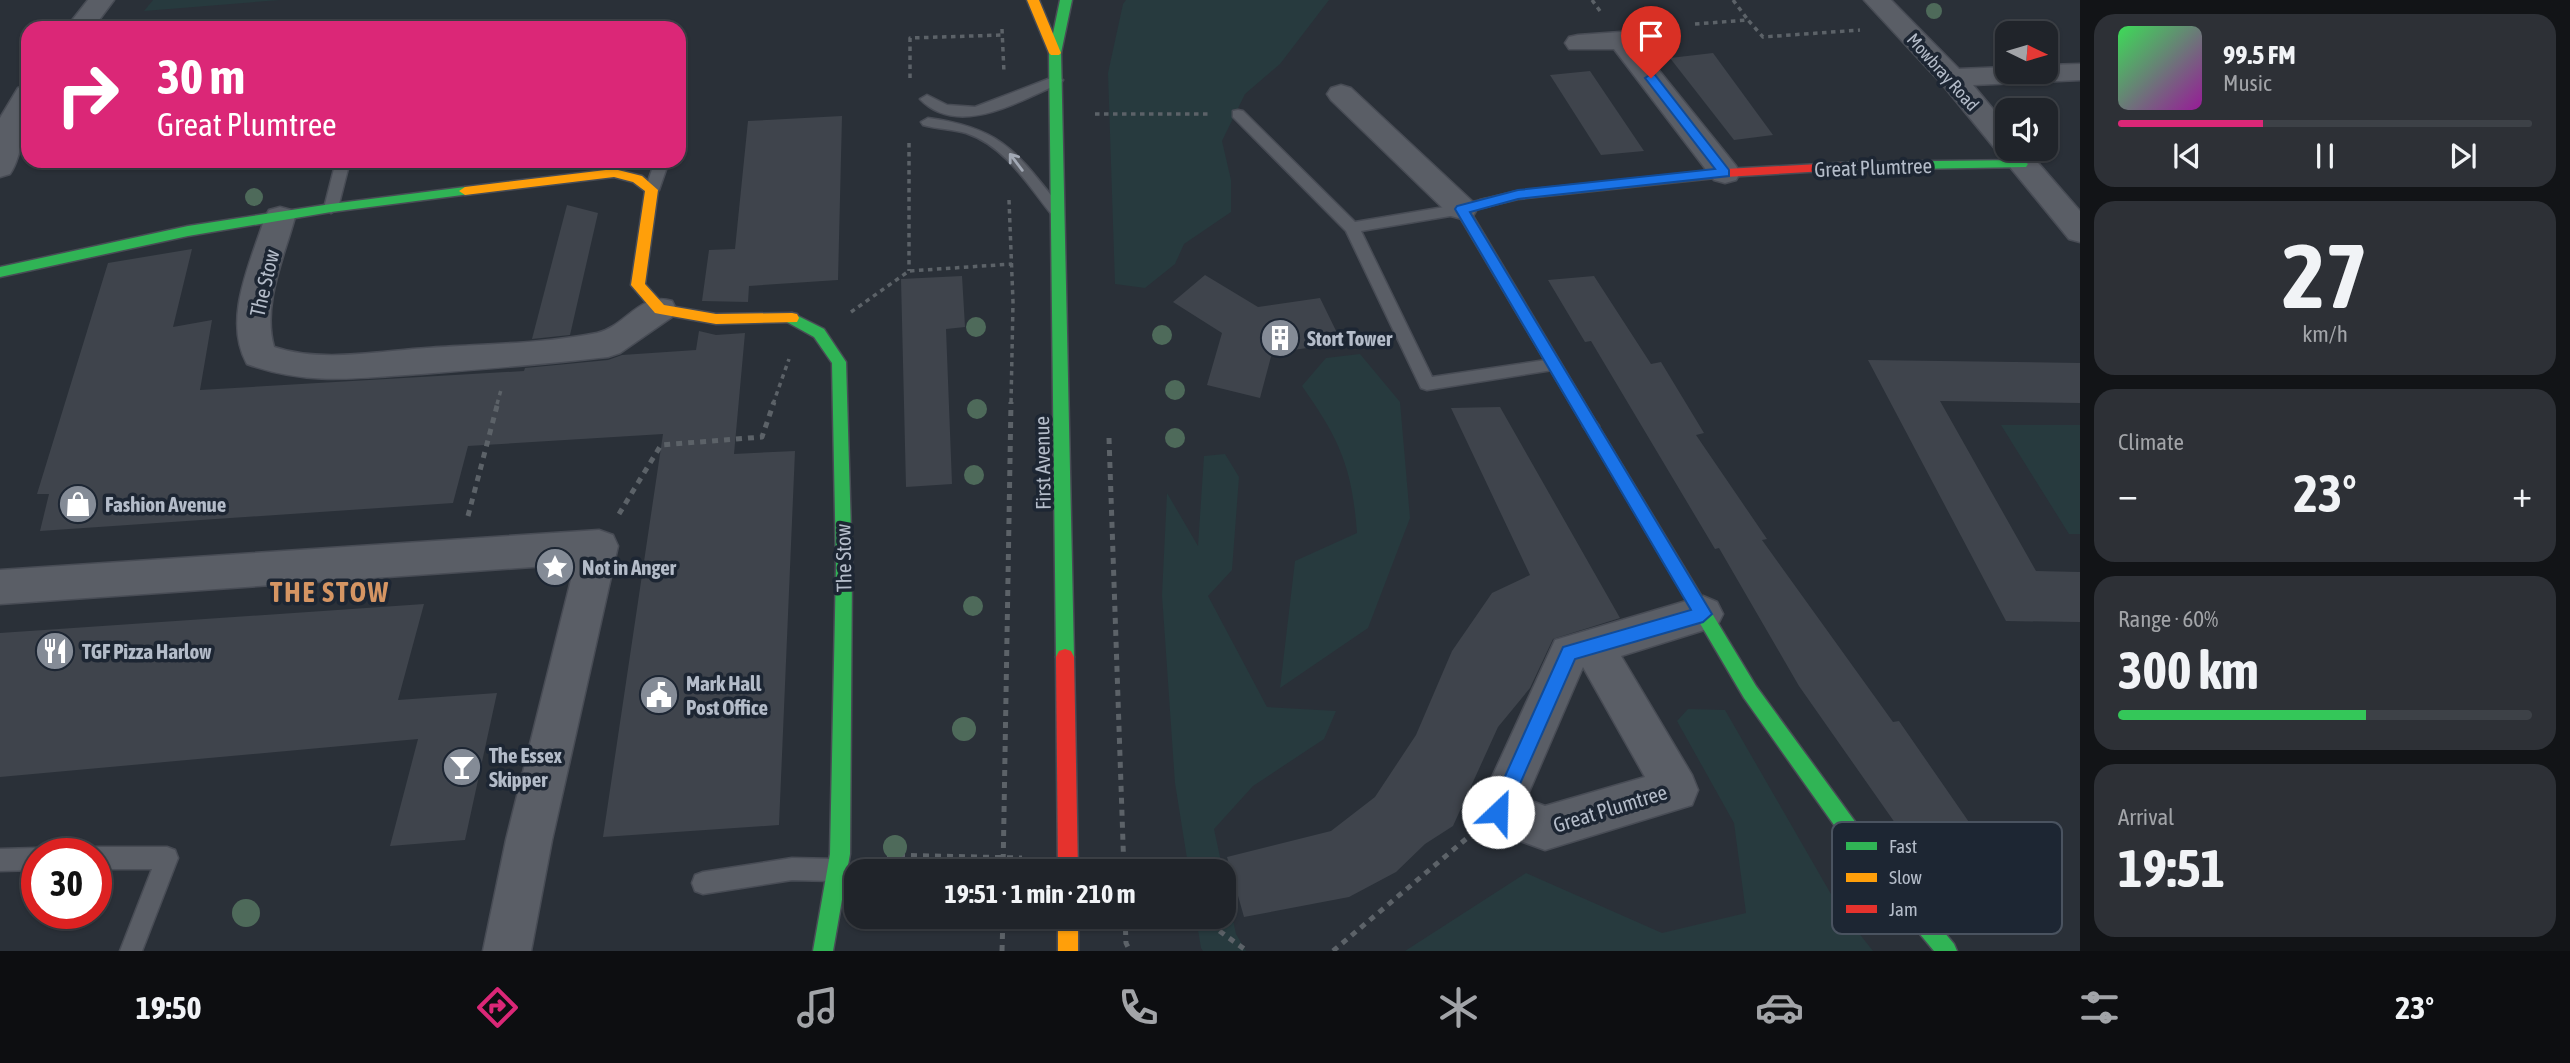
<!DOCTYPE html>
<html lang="en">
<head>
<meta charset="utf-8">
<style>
  :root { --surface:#20242a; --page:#2d3036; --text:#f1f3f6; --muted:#a2a4a8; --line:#3d4147; --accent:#db2777 }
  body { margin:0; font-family:"Asap Condensed",sans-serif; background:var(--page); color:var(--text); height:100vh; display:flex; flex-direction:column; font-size:26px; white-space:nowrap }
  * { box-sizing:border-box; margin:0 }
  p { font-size:23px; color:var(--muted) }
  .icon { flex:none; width:38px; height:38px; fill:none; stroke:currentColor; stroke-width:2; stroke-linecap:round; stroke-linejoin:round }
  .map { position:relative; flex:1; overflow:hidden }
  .details { display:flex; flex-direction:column; gap:14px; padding:14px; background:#121417; width:490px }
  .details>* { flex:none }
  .hud { position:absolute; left:21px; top:21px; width:665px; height:147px; border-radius:21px; box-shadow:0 2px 5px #0004,0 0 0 2px var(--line); background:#db2777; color:#fff; overflow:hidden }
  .needle { width:46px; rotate:95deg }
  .tools { position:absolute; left:1995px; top:21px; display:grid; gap:14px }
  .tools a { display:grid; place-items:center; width:63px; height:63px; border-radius:14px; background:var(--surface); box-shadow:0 2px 5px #0004,0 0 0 2px var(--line); font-size:35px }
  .speed { position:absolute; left:21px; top:838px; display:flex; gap:14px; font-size:35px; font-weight:700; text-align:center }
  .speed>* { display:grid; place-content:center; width:91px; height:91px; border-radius:50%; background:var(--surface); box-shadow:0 2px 5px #0004,0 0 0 2px var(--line); line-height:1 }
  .speed .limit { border:10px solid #d22; background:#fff; color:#111 }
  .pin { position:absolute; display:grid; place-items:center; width:60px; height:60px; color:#fff; margin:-72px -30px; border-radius:50% 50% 50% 0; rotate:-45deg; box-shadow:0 0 7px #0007 }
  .pin .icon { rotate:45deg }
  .me { position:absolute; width:77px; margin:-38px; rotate:24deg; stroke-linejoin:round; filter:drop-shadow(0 0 5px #0008) }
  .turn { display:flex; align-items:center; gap:24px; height:147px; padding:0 21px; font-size:32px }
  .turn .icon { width:91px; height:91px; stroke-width:2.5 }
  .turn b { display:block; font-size:49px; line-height:60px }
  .big { font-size:52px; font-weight:700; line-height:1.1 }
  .details .tile { flex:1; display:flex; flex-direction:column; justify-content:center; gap:10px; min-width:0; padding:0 24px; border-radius:21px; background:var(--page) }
  .details .dial { align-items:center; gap:0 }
  .dial b { font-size:91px; line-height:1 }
  .song { display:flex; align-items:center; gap:21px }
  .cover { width:84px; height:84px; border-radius:10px; background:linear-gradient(135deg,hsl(130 70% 55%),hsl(300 70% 35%)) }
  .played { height:7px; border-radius:4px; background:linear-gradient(90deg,var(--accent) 35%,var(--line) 35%) }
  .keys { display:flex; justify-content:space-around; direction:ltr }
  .heat { display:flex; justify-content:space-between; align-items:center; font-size:38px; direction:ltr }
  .charge { height:10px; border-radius:5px; background:linear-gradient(90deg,#34c759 60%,var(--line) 0) }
  .trip { position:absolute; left:844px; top:859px; width:392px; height:70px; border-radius:21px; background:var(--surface); box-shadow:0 2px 5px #0004,0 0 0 2px var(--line); font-weight:700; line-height:70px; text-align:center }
  .tabs { display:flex; height:112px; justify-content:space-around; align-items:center; background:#0d0e11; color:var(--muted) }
  .tabs .icon { width:49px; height:49px }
  .tabs .active { color:var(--accent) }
  .tabs b { font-size:32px; color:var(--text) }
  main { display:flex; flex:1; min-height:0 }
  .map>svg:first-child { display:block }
  .green { fill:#273a3e }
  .building { fill:#3f444c }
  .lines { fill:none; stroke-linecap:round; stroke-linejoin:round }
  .lane-casing { stroke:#484c55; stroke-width:3 }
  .street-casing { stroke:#484c55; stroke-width:3 }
  .fast-casing { stroke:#484c55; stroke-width:3 }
  .slow-casing { stroke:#484c55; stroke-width:3 }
  .jam-casing { stroke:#484c55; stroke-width:3 }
  .path-far1 { stroke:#5c6268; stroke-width:3.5; stroke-dasharray:4.5 4.5; stroke-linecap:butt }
  .path { stroke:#5c6268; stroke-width:5; stroke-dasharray:6 6; stroke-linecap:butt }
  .lane { fill:#5a5e66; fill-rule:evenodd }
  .street { fill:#5a5e66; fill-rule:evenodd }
  .fast { fill:#30b455; fill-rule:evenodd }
  .slow { fill:#ff9f0a; fill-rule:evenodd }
  .jam { fill:#e5322d; fill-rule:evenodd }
  .tree { fill:#4e6a5a }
  .oneway { stroke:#a2a9b5 }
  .route { fill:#1a73e8; stroke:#114b97; stroke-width:2 }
  .labels { text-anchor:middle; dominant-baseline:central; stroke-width:7; stroke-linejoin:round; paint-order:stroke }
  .far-street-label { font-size:18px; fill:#b4bcc9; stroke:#1d2633 }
  .street-label { font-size:21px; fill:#b4bcc9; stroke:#1d2633 }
  .poi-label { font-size:21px; font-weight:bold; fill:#b4bcc9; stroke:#1d2633; text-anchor:start }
  .district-label { font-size:28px; font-weight:bold; letter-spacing:2px; fill:#d59563; stroke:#1d2633 }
  .key { fill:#1d2633; stroke:#4a5360; stroke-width:2 }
  .key-label { font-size:19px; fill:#b4bcc9 }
</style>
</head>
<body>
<main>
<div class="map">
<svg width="2080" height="951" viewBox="0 0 2080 951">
  <rect width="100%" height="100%" fill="#2a3038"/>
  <!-- green -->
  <g class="green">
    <path d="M153 0H280L144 11Z"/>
    <path d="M1126 0H1329L1280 64 1245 94 1222 141 1231 180V212L1184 244 1175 264 1145 288 1115 284 1108 73 1123 4Z"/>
    <path d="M1360 354 1400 402 1410 518 1368 628 1280 688 1295 561 1357 533C1352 467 1340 440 1302 386L1326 358Z"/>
    <path d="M2001 425H2080V534H2069Z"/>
    <path d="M1225 454 1239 477 1232 570 1208 596 1267 707 1336 711 1324 739 1253 786 1214 829 1223 871H1189L1175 783 1162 595 1167 493 1198 546 1204 456Z"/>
    <path d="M1688 709 1725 710 1839 908 1873 951H1405L1526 873 1662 933 1746 913 1734 823 1677 721Z"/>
    <path d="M1223 874 1236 934 1246 951H1203L1201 948 1196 917H1223Z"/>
  </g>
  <!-- building -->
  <g class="building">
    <path d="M1713 53 1773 135 1734 140 1670 58Z"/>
    <path d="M1590 71 1644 151 1601 155 1550 75Z"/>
    <path d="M842 116 838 280 749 286 748 302 702 301 709 250 735 249 748 121Z"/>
    <path d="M567 205 598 213 570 335 532 339Z"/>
    <path d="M192 249 173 327 212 320 200 390 524 371 525 368 608 360 622 355 696 350 699 331 716 335 745 333 734 454 795 451 779 825 603 837 663 434 468 446 453 503 40 531 49 494H37L108 263Z"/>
    <path d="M1205 275 1258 307 1320 298 1342 343 1272 353 1260 398 1207 385 1222 333 1173 302Z"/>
    <path d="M962 276 965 327 946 329 952 484 906 487 901 279Z"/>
    <path d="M1594 276 1651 364 1661 362 1704 433 1696 435 1767 539 1762 540 1893 722 1899 721 1971 825 1907 840 1799 686 1719 548 1715 549 1591 341 1585 342 1548 280Z"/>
    <path d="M1868 360 2080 363V403L1940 401 2036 571 2080 572V622L2006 621Z"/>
    <path d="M1500 407 1620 618 1553 639 1530 688 1498 727 1453 826 1425 844 1396 872 1349 897 1244 917 1227 857 1331 831 1375 797 1416 735 1452 651 1492 593 1530 575 1451 408Z"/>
    <path d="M424 604 398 700 497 693 465 840 390 846 418 739 0 777V633Z"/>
  </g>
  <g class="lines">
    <!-- lane casing -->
    <g class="lane-casing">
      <g id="lane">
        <path d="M1056 76 1063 80 1061 83C1021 100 958 139 920 99L927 95 947 105 975 107Z"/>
        <path d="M1238 110 1243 111 1355 222 1462 204 1467 206 1469 209 1462 214 1361 231 1432 377 1553 359 1559 361 1561 365 1559 369 1427 390 1421 388 1346 231 1233 117V111Z"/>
        <path d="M928 118C1003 128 1017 153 1062 209V215H1052C1028 185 1005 146 966 133 952 129 937 129 923 125L921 122Z"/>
        <path d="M336 161H350L338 208 331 213 324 208Z"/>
        <path d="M655 161H669L659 190 652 195 645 190Z"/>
        <path d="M96 847H167L175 850 178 858 142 951H120L152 869H96V854H87Z"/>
        <path d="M37 848 46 854H37V870L0 871V849Z"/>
        <path d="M792 858 834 859 842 862 845 870 842 878 834 881 792 880 703 894 695 891 692 883 695 875 703 872Z"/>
      </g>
    </g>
    <!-- street casing -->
    <g class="street-casing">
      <g id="street">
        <path d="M88 0H114L93 28H66Z"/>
        <path d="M1864 0H1891L1959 69 2007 67V72H2046V65L2080 64V80L1973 85 2007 126V149H2026L2080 211V242L2069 239 1942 84Z"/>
        <path d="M1663 29 1672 31 1676 37 1672 43 1640 47 1736 166 1740 173 1736 180 1725 183 1714 180 1614 49H1569L1565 43 1569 37 1578 35Z"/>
        <path d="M28 85C28 108 23 155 10 174L0 177V118L18 88Z"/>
        <path d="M1341 85 1351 88 1473 202 1477 209 1473 216 1462 219 1451 216 1331 100 1327 94 1331 88Z"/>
        <path d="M280 207 291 210 295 217C284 258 262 304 274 347 321 363 379 351 427 348 483 344 542 344 597 333 625 327 640 291 672 301L676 309 672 317 620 353 608 357C546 364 484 369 421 374 357 378 309 386 247 364 222 319 251 262 265 217L269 210Z"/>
        <path d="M599 530 613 535 618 546 552 840 531 951H483L506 840 575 564 0 604V570Z"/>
        <path d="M1703 596 1717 602 1723 614 1717 626 1621 656 1692 775 1698 790 1692 805 1545 850 1482 827 1476 812 1555 640ZM1583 667 1645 777 1545 806 1526 799Z"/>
      </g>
    </g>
    <!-- fast casing -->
    <g class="fast-casing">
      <g id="fast">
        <path d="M1060 0H1072L1061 53 1074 657 1071 663 1065 665 1059 663 1056 657 1049 53Z"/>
        <path d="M2022 160 2028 164 2026 167 1856 170 1850 166 1856 162Z"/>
        <path d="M465 187 471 191 470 194 331 212 188 236 0 277V267L188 226 331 204Z"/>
        <path d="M792 313 824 329 846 362 852 566 850 854 833 951H813L830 854 836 566 832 363 814 337 787 322 785 318 787 314Z"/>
        <path d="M1591 420 1596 422 1756 686 1875 849 1954 944 1957 951H1934L1861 863 1744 698 1586 430 1583 426 1586 422Z"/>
      </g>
    </g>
    <!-- slow casing -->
    <g class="slow-casing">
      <g id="slow">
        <path d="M1027 0H1039L1061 53 1059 55H1051L1049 53Z"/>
        <path d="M614 169 642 176 658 190 645 284 664 305 716 314 792 313 797 314 799 318 797 322 716 324 660 314 655 313 631 285 645 191 633 182 614 177 465 195 459 191 465 187Z"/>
        <path d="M1485 199 1490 200V206L1470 211 1596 422 1599 426 1596 430H1586L1455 209 1457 206Z"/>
        <rect x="1058" y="917" width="20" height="34"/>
      </g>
    </g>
    <!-- jam casing -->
    <g class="jam-casing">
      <g id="jam">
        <path d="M1856 162 1862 166 1860 169 1725 177 1518 199 1485 207 1478 203 1480 200 1518 191 1725 169Z"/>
        <path d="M1065 649 1071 651 1074 657 1078 872H1058L1056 657 1059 651Z"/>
      </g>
    </g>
    <!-- path-far1 -->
    <g class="path-far1">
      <path d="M1592 0 1600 11"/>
      <path d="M1733 0 1748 20"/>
      <path d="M1695 24 1748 20 1763 37 1860 30"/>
      <path d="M1002 29 1004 73"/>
      <path d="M910 78V38L1003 35"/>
      <path d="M1095 114H1209"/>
      <path d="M909 143V271"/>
      <path d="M1009 200 1013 302 1011 404"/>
      <path d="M851 312 909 271 1012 264"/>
      <path d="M497 404 501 390"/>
      <path d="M773 404 789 359"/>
    </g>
    <!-- path -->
    <g class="path">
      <path d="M1109 438 1124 872"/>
      <path d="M619 514 661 445 762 437 774 402"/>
      <path d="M468 516 498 402"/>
      <path d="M887 855 1022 858"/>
      <path d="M1114 862 1124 863 1136 872"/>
      <path d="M1003 872 1011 402"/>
      <path d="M1125 917 1126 943 1130 951"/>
      <path d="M1200 917 1247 951"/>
      <path d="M1002 951 1003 917"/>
      <path d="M1333 951 1466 839"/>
    </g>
    <!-- lane -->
    <use href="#lane" class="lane"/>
    <!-- street -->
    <use href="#street" class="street"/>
    <!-- fast -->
    <use href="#fast" class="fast"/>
    <!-- slow -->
    <use href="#slow" class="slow"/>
    <!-- jam -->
    <use href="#jam" class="jam"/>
  </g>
  <!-- trees -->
  <g class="tree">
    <circle cx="1934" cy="11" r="8"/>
    <circle cx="254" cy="197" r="9"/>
    <circle cx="976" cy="327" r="10"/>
    <circle cx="1162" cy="335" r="10"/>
    <circle cx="1175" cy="390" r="10"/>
    <circle cx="977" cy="409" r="10"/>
    <circle cx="1175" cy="438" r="10"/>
    <circle cx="974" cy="475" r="10"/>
    <circle cx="973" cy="606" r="10"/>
    <circle cx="964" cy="729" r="12"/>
    <circle cx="895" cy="847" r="12"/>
    <circle cx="246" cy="913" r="14"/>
  </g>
  <!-- one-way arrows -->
  <defs><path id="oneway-shaft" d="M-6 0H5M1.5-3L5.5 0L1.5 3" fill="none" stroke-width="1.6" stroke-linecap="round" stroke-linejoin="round" transform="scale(1.75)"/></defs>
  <use class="oneway" href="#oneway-shaft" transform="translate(1016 162) rotate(-127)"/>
  <!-- route -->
  <path class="route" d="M1651 74 1655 75 1729 170V176L1518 199 1470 212 1712 614 1703 622 1575 659 1505 818 1498 821 1492 818 1489 812 1563 647 1691 610 1455 209 1457 206 1518 190 1715 169 1645 78Z"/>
  <!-- icons -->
  <defs>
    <g id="building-disc" transform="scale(2.0125)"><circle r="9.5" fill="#848b96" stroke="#1d2633"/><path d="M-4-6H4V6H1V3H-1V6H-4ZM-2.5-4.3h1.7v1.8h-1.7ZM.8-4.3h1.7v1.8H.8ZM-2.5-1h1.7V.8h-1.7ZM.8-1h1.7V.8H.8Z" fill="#fff"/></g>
    <g id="shop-disc" transform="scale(2.0125)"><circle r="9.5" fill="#848b96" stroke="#1d2633"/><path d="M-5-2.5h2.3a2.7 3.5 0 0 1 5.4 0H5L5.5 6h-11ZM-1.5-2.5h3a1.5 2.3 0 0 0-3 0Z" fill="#fff"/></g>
    <g id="sight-disc" transform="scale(2.0125)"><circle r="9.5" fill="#848b96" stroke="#1d2633"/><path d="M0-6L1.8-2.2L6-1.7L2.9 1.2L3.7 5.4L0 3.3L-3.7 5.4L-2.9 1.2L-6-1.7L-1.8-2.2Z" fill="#fff"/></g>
    <g id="restaurant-disc" transform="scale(2.0125)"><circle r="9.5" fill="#848b96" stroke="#1d2633"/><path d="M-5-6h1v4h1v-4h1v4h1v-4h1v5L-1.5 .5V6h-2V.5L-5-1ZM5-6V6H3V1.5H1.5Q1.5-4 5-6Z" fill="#fff"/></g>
    <g id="civic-disc" transform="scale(2.0125)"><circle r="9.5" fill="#848b96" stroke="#1d2633"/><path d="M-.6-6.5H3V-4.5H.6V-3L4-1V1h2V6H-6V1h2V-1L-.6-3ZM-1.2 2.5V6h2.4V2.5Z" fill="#fff"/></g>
    <g id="bar-disc" transform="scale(2.0125)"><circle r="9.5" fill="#848b96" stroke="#1d2633"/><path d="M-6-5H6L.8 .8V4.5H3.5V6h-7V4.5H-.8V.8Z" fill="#fff"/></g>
  </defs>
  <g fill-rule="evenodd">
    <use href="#building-disc" x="1280" y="338"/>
    <use href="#shop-disc" x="78" y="504"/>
    <use href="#sight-disc" x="555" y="567"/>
    <use href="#restaurant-disc" x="55" y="651"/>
    <use href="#civic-disc" x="659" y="695"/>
    <use href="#bar-disc" x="462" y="767"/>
  </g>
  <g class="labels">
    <!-- far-street labels -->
    <g class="far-street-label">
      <text transform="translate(1943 72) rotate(48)">Mowbray Road</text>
    </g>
    <!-- street labels -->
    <g class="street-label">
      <text transform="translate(1873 167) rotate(-2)">Great Plumtree</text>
      <text transform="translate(264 283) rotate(-77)">The Stow</text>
      <text transform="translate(1042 463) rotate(-91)">First Avenue</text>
      <text transform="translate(843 558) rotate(-91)">The Stow</text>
      <text transform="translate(1610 808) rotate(-17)">Great Plumtree</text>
    </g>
    <!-- poi labels -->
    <g class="poi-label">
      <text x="1307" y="338">Stort Tower</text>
      <text x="105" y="504">Fashion Avenue</text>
      <text x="582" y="567">Not in Anger</text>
      <text x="82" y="651">TGF Pizza Harlow</text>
      <text x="686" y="683">Mark Hall<tspan x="686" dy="24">Post Office</tspan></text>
      <text x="489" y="755">The Essex<tspan x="489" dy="24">Skipper</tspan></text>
    </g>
    <!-- district labels -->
    <g class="district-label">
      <text x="330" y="592">THE STOW</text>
    </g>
  </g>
  <!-- legend -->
  <rect x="1832" y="822" width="230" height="112" rx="10" class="key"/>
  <rect x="1846" y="842" width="31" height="8" fill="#30b455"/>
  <rect x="1846" y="873" width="31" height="9" fill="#ff9f0a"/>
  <rect x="1846" y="905" width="31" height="8" fill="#e5322d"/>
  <g class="key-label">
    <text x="1889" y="853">Fast</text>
    <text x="1889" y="884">Slow</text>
    <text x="1889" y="916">Jam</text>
  </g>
</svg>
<div class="tools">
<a><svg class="needle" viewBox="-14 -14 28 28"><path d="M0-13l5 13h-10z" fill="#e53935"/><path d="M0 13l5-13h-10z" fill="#a2a4a8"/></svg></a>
<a><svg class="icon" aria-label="sound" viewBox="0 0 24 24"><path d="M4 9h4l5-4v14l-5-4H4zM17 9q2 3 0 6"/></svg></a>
</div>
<div class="speed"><div class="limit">30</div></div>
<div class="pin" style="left:1651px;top:78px;background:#d93025"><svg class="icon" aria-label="arrive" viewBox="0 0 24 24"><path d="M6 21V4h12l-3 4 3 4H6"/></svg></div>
<svg class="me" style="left:1498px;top:812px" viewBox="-20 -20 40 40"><circle r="19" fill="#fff"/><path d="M0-13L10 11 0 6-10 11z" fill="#1a73e8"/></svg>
<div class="trip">19:51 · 1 min · 210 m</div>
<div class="hud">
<div class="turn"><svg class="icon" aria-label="right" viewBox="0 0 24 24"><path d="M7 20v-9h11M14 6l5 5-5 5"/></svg><div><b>30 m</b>Great Plumtree</div></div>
</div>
</div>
<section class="details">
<div class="tile">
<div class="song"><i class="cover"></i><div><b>99.5 FM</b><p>Music</p></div></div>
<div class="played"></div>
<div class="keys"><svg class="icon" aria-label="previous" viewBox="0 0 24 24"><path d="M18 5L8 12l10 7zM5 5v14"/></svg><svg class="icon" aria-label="pause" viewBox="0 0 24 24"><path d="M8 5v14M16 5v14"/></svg><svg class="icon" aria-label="next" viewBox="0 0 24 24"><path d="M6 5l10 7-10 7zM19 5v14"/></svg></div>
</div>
<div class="tile dial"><b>27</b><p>km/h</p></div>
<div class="tile"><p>Climate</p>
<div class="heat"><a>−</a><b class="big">23°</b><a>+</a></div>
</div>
<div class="tile"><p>Range · 60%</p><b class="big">300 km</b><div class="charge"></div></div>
<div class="tile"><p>Arrival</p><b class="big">19:51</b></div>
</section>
</main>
<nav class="tabs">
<b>19:50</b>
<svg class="icon active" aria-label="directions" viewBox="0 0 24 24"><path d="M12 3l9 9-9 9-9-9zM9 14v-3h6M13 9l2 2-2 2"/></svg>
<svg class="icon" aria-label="music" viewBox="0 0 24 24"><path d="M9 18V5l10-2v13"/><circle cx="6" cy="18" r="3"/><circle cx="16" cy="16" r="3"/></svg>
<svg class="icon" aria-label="phone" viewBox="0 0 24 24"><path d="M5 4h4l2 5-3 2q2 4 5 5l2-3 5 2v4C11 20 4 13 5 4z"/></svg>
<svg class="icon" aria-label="climate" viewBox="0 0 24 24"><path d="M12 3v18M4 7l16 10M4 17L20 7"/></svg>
<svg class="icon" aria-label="car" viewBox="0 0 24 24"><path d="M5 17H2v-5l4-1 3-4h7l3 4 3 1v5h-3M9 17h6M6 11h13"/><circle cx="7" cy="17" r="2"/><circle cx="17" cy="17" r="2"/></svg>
<svg class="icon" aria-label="filters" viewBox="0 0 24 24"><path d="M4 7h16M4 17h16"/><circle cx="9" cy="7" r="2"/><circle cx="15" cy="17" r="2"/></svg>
<b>23°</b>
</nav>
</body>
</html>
